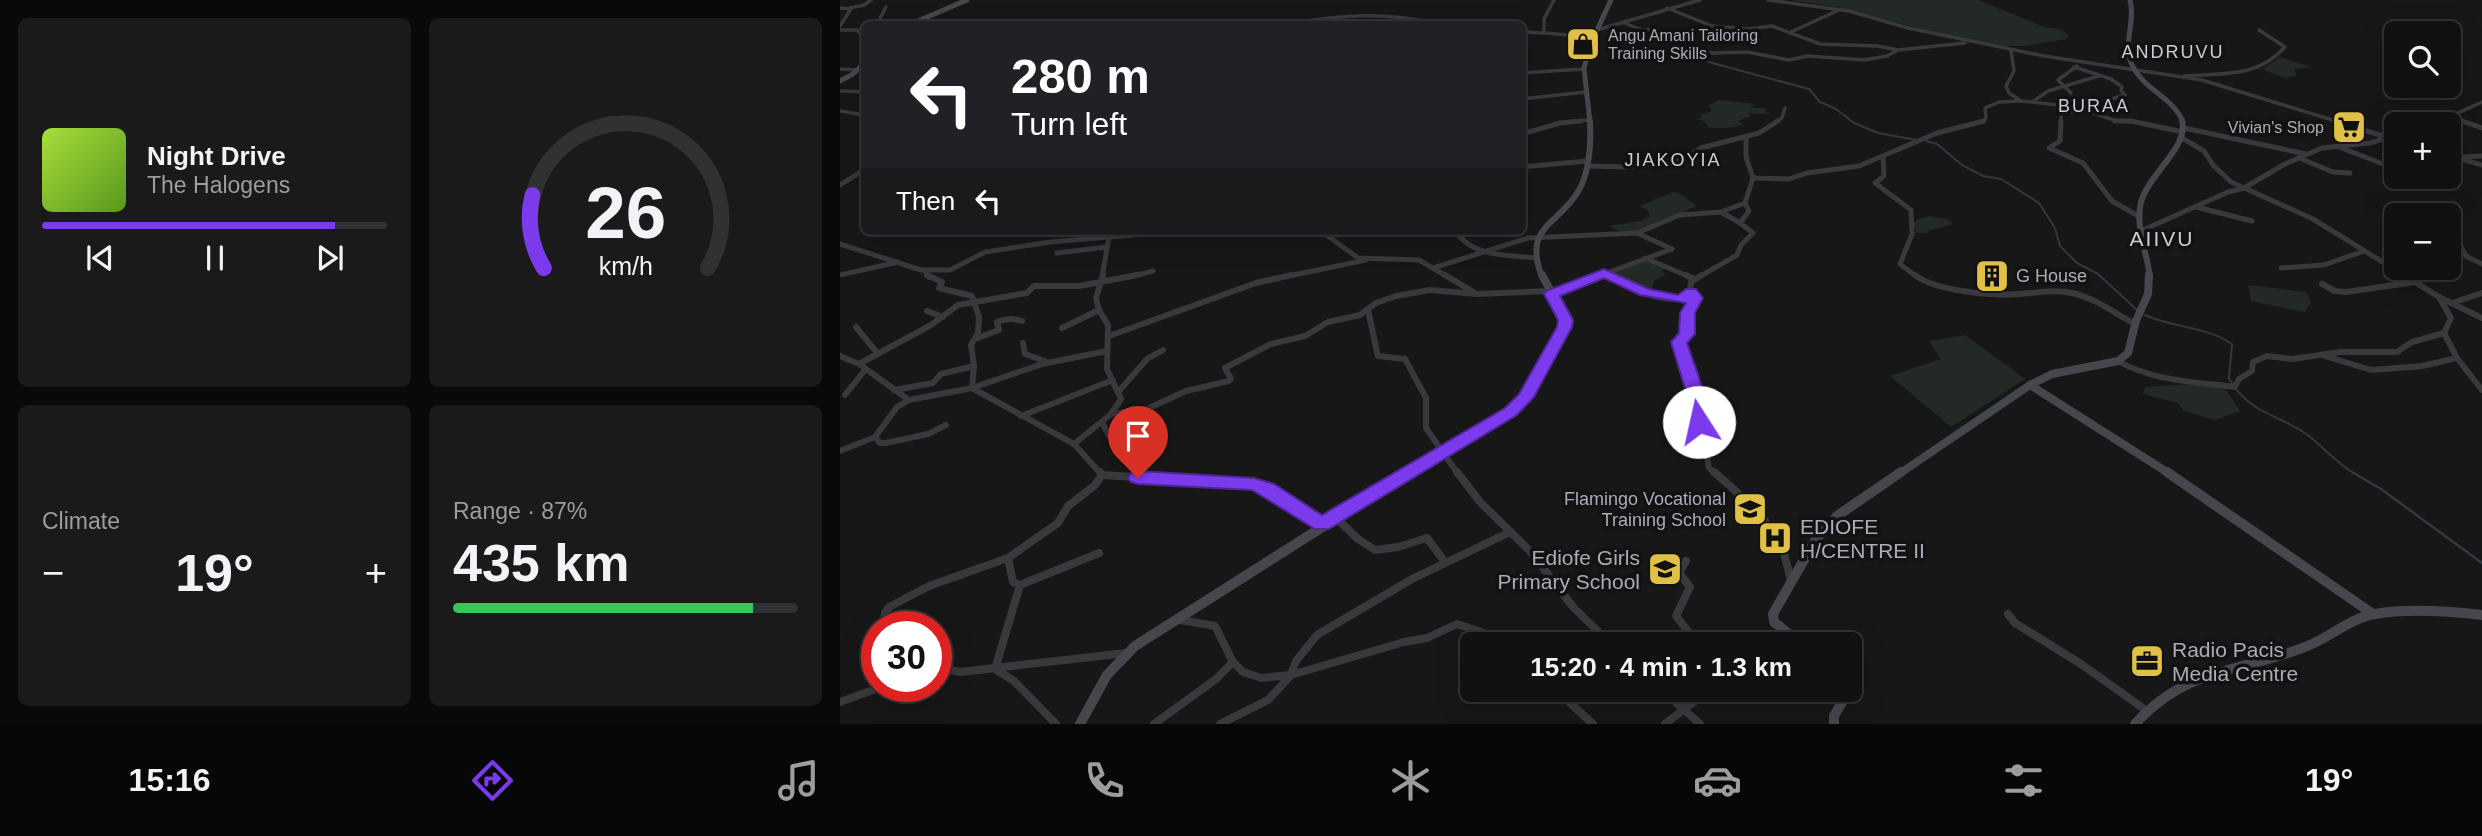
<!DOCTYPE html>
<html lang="en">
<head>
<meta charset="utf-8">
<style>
  :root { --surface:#111112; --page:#1a1a1b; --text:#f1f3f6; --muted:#9c9d9f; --line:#303132; --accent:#7c3aed }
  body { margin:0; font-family:Arial,sans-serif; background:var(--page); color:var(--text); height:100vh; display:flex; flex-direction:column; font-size:26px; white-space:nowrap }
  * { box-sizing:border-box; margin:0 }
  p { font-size:23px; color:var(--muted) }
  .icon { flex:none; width:38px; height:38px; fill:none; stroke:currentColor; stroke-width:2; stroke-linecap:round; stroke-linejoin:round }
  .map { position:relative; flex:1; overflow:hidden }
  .side { display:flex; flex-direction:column; gap:18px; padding:18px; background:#09090a; width:840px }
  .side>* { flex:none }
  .top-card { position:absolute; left:21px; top:21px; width:665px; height:214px; border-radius:10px; box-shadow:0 7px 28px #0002,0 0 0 2px var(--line); background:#202124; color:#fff; overflow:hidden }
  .controls { position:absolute; left:1544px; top:21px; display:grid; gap:14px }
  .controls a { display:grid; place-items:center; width:77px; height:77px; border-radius:10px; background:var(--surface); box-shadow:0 7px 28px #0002,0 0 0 2px var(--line); font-size:35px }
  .speed { position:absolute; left:21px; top:611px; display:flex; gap:14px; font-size:35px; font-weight:700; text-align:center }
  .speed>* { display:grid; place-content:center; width:91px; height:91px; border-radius:50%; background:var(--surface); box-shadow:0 7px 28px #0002,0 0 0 2px var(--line); line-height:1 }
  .speed .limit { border:10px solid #d22; background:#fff; color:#111 }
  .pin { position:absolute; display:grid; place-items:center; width:60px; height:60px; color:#fff; margin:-72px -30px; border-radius:50% 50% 50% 0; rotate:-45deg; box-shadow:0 0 7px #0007 }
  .pin .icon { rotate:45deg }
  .me { position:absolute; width:77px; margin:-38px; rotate:350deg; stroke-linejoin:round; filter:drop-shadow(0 0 5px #0008) }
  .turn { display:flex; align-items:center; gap:24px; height:147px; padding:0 35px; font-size:32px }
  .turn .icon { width:91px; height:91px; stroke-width:2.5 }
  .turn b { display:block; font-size:49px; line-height:60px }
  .then { display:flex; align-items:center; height:66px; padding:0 35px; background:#0003; gap:14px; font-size:26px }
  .big { font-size:52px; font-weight:700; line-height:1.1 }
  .side .tile { flex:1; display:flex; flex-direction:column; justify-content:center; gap:10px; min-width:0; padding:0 24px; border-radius:10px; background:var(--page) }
  .side .dial { align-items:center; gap:0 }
  .dial svg { height:182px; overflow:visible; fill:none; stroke:var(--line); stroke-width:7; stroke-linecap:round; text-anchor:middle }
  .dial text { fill:var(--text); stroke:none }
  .song { display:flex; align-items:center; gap:21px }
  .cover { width:84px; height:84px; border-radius:10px; background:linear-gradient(135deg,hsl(80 70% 55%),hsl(90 70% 35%)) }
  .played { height:7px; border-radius:4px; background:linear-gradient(90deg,var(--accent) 85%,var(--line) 85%) }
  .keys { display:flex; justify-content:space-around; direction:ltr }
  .heat { display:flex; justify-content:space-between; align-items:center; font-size:38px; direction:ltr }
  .charge { height:10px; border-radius:5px; background:linear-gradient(90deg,#34c759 87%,var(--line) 0) }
  .side .tiles { flex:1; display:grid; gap:18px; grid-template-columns:repeat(2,1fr) }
  .trip { position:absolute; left:620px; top:632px; width:402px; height:70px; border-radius:10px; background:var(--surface); box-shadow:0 7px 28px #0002,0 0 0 2px var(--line); font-weight:700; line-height:70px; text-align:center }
  .tab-bar { display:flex; height:112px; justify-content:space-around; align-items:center; background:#070707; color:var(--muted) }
  .tab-bar .icon { width:49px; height:49px }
  .tab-bar .on { color:var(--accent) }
  .tab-bar b { font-size:32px; color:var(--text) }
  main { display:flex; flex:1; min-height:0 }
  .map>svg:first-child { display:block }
  .green { fill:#232a25 }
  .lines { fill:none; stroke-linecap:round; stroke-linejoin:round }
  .stream-far1 { stroke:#313840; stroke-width:2 }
  .stream { stroke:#313840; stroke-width:2.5 }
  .street-far3 { stroke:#38383d; stroke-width:3.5 }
  .street-far2 { stroke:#38383d; stroke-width:5 }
  .street-far1 { stroke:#38383d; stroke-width:6 }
  .street { stroke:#38383d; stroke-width:8 }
  .secondary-far3 { stroke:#46474d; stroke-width:5 }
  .secondary-far2 { stroke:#46474d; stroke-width:6 }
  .secondary-far1 { stroke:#46474d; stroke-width:8 }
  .secondary { stroke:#46474d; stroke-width:10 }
  .route { fill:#7c3aed; stroke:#51269a; stroke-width:2 }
  .labels { text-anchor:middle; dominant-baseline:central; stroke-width:7; stroke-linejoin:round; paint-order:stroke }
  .far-poi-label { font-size:16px; fill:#aaacb7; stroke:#121213; text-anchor:start }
  .far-quarter-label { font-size:18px; letter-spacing:2px; fill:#cbccd3; stroke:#121213 }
  .poi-label { font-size:18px; fill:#aaacb7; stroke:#121213; text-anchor:start }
  .quarter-label { font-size:21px; letter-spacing:2px; fill:#cbccd3; stroke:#121213 }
  .near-poi-label { font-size:21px; fill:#aaacb7; stroke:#121213; text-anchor:start }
</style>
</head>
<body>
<main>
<section class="side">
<div class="tiles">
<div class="tile">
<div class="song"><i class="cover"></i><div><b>Night Drive</b><p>The Halogens</p></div></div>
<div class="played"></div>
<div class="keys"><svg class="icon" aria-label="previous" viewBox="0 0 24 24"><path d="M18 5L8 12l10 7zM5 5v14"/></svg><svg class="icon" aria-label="pause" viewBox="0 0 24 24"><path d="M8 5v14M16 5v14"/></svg><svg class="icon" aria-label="next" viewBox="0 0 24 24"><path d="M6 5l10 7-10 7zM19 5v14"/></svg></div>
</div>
<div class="tile dial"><svg viewBox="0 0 100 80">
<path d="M14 69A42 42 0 1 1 86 69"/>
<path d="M14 69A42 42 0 0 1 9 37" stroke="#7c3aed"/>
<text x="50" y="56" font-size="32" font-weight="700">26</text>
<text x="50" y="72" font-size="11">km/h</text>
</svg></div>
<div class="tile"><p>Climate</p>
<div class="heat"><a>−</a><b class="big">19°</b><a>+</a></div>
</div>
<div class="tile"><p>Range · 87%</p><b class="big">435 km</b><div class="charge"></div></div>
</div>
</section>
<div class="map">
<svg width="1642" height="724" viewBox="0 0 1642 724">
  <rect width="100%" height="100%" fill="#171718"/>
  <!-- green -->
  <g class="green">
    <path d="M950 0H1138L1207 28 1220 29 1229 35 1226 39 1183 46H1158L1088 31 1004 8Z"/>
    <path d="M1440 57 1471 67 1455 69 1456 76 1445 78 1422 69Z"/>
    <path d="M879 100 915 104 910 107 927 109 925 112 931 114 908 113 911 116 898 121 903 124C891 129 880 129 868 127L865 122 857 119 862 117 860 115 872 111 868 106Z"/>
    <path d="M833 192 839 193 857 206C832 215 796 245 769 226L801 221 810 216 808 210 799 206Z"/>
    <path d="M1090 216 1107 219 1113 224 1088 231 1089 233H1075L1076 228 1070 226 1078 219Z"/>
    <path d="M807 260 825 267 821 272 827 274 814 281 812 288 805 290 768 273Z"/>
    <path d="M1408 285 1466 292 1471 302 1465 312 1411 301Z"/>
    <path d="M1125 335 1185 379 1111 427 1050 376 1101 359 1089 341Z"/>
    <path d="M1366 383 1387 391 1400 411 1375 420 1344 411 1338 403 1303 394 1305 387Z"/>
  </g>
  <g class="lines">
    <!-- stream-far1 -->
    <g class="stream-far1">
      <path d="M839 54 969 89 980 102 996 109 1014 123 1038 133 1077 140"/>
      <path d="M1086 141 1097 144 1122 165 1143 176 1161 179 1199 203 1215 228 1220 246 1237 263 1258 274 1297 310"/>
      <path d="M1305 315C1333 328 1366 326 1392 344L1389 379 1393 384"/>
      <path d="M1397 390C1415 414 1446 418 1469 436 1485 449 1498 464 1515 474"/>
    </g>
    <!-- stream -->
    <path class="stream" d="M1512 472 1541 489 1642 563"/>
    <!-- street-far3 -->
    <g class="street-far3">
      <path d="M714 0 704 19V33L753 37"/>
      <path d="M928 0 1009 11 1068 28 1204 56 1362 80 1499 122"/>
      <path d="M0 8 11 9 0 26"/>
      <path d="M10 8 24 5 31 0"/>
      <path d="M827 8 872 26 909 29 932 26 980 44 1037 46 1058 50"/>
      <path d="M782 22 802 30 816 29 872 53 907 52 949 60 968 56 1024 60 1047 56 1058 50 1125 43"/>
      <path d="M37 24 46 7"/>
      <path d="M451 24C502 14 547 12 598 24"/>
      <path d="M760 29 860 0"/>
      <path d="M0 30H17L24 37"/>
      <path d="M682 32 704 33"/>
      <path d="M951 32 1001 9"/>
      <path d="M1234 67 1271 79 1282 87 1281 91 1285 95 1242 108 1243 111"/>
      <path d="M0 69 18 70"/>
      <path d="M682 73 744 69"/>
      <path d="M1344 76C1382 73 1418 78 1445 47L1419 30"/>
      <path d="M0 91 24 92"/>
      <path d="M1231 93 1218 80 1237 66"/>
      <path d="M682 99 745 92"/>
      <path d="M1181 101 1192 102 1208 91 1259 76"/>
      <path d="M1192 102 1225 106 1221 113"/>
      <path d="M0 111 24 115"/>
      <path d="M1611 117 1626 122"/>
      <path d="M1568 118 1575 122"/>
      <path d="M725 122 748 120"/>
      <path d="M935 122 942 118 945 108"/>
      <path d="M1143 122 1146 118 1145 108 1159 102 1181 101 1169 93 1166 86 1174 71 1171 50"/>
      <path d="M1221 122V113L1248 111 1276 121 1298 122"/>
      <path d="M1598 122 1642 102"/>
    </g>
    <!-- street-far2 -->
    <g class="street-far2">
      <path d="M1221 121 1220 141 1209 148 1243 163 1272 201 1300 217"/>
      <path d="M1275 121H1291L1343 132"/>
      <path d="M1494 121 1556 140"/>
      <path d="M1573 121 1578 124"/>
      <path d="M1622 121 1642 128"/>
      <path d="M1595 124 1602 121"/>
      <path d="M1344 128 1466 154"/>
      <path d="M682 134 720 123 741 121"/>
      <path d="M1342 138 1364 151 1373 165 1391 182 1473 219 1567 277"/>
      <path d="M1499 147 1556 169"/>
      <path d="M1608 155 1642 165"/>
      <path d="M1043 156 1044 176 1035 183 1071 210 1072 234 1060 264 1077 277"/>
      <path d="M1623 157 1642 156"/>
      <path d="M1459 158 1493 172 1510 173"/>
      <path d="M747 166 788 167 845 158 861 148 919 133 938 121"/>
      <path d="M682 167 748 161"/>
      <path d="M1574 177 1593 186"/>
      <path d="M913 178 949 179 967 173 1019 166 1097 133 1144 121"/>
      <path d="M0 185 24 170"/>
      <path d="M1356 207 1412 221"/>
      <path d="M881 212 900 223"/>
      <path d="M481 231 518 258 579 260 608 277"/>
      <path d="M615 231C634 258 668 255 697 258"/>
      <path d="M1301 231 1388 192 1404 188 1445 164 1482 148 1530 143 1556 135"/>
      <path d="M1612 231 1626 256 1642 264"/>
      <path d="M797 233 832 249"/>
      <path d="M0 244 81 270H110L145 252 211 242 304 234 402 231"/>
      <path d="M217 253 267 247"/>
      <path d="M805 258 850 277"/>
      <path d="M593 268 688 238 797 233 840 215 881 212 905 203 913 178 906 157V137"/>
      <path d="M1441 268 1484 265 1524 251"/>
      <path d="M85 271 89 277"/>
      <path d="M764 273 772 277"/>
      <path d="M0 275 58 262"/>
      <path d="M262 277 269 237 267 231"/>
      <path d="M290 277 313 271"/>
      <path d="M444 277 526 260"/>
      <path d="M756 277 832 249"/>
      <path d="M859 277 897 255 901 245 913 233 900 223 909 211 905 203"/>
    </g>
    <!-- street-far1 -->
    <g class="street-far1">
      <path d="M87 275 102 282 99 288 132 296 139 317 138 333 131 345 134 366 132 388"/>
      <path d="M605 275 635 293"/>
      <path d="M769 275C791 287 829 310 851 292"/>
      <path d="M846 275 854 279"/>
      <path d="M862 275 851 282 850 290 855 301 847 313V334L839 342 856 398 869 468 876 474"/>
      <path d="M1075 275C1095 291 1152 296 1179 294 1197 293 1214 289 1232 293 1253 297 1276 314 1295 324"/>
      <path d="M1564 275 1599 297 1642 318"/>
      <path d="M1482 284 1495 291 1506 292 1575 282"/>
      <path d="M711 294 761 275"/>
      <path d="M1612 303 1642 293"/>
      <path d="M528 310 538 356 565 359 586 398V428L618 474"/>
      <path d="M87 311 103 317"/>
      <path d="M16 327 38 354"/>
      <path d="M222 328 259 310"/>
      <path d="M1604 333 1617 358 1642 390"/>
      <path d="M269 336 416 283 452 275"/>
      <path d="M135 339 159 330 157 322C166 318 173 318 182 321"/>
      <path d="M183 343 185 354 205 361"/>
      <path d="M0 356 19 364 69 400"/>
      <path d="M1485 356 1531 370 1582 366 1617 358"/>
      <path d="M1278 361C1313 381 1356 382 1395 387L1399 379 1412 371 1413 362 1427 356 1452 359 1501 352H1557L1572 342 1604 333 1611 318 1599 297"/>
      <path d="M19 364 91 325 118 305 187 293 194 286H239L297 275"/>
      <path d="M132 388 234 444 261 474"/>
      <path d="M54 390 93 383 101 374 134 366"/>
      <path d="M279 391 307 359 323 350"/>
      <path d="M5 395 25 370"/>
      <path d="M271 414 307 409 346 391 389 381 391 379 385 368 431 344 465 336 488 322 520 315 536 303 556 296 590 290 637 294 710 291"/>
      <path d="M181 416 273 380"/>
      <path d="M262 422 269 436"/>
      <path d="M35 437 40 443H46L88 434 106 425"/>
      <path d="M234 444 271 414 281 399 267 369 268 325 259 310 256 298 263 275"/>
      <path d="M0 451 35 437 57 407 69 400 132 388 202 364 267 351"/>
    </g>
    <!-- street -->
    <g class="street">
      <path d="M260 472 262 475 414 484 427 489 482 524"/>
      <path d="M617 472 640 502 690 551 733 607 771 644"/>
      <path d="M874 472C899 494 928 517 942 548 946 558 948 570 951 581"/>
      <path d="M495 517 518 539 535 550 558 547 587 538 605 562"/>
      <path d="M168 558 173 582 180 585 155 669 174 681 216 724"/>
      <path d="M846 561 839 573 850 587 836 616 858 644"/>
      <path d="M180 585 259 553"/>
      <path d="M1168 614 1175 623 1241 664 1307 711"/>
      <path d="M340 620 375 626 393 662 403 672 421 678 451 675 564 642 587 638 617 624 650 635H667L675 644"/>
      <path d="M44 626 45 613 49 607 89 586 168 558 218 523 228 506 254 486 262 475"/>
      <path d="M96 667 120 672 286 653"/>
      <path d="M716 690 753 724"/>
      <path d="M822 690 860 724"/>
      <path d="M0 702 44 686"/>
      <path d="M314 724 376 679 393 662"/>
      <path d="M380 724 428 700 451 675 456 661 477 635 572 579 670 532"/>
      <path d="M825 724 869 690"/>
    </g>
    <!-- secondary-far3 -->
    <g class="secondary-far3">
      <path d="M1290 0C1296 21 1282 45 1292 65 1303 89 1333 97 1343 122"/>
      <path d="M71 24 127 0"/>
      <path d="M0 81 13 74 24 63"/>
      <path d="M750 122 744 68 752 41 771 0"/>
    </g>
    <!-- secondary-far2 -->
    <g class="secondary-far2">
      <path d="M702 277C682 225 719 226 739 190 750 170 751 143 750 121"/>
      <path d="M1310 277C1307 252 1295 227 1301 202 1308 175 1349 147 1342 121"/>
    </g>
    <!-- secondary-far1 -->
    <g class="secondary-far1">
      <path d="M1190 385 1330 474"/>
      <path d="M566 474 671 411 685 397 725 327 726 319 702 275"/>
      <path d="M1059 474 1190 385 1212 374 1278 361 1288 353 1296 321 1308 294 1309 275"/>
    </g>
    <!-- secondary -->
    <g class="secondary">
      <path d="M1327 472 1533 614"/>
      <path d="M961 644 934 622 933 614 976 539 997 516 1061 472"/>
      <path d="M240 724 267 675 295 646 569 472"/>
      <path d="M994 724V716L1009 690"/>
      <path d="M1295 724C1349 664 1406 673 1472 644 1492 635 1514 617 1535 614 1569 608 1608 611 1642 615"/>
    </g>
  </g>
  <!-- route -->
  <path class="route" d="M764 269 809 289 838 295 846 289H856L863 298 855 313V334L847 343C853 362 873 408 865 426H853L848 398 831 342 839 333 840 313 846 303 800 295 764 278 720 296 733 320 732 327 694 397 677 415 489 529H475L412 490 298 484 291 482 288 478 291 473 298 471 414 478 434 484 482 515 665 408 679 394 717 327 718 320 704 294 706 291Z"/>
  <!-- icons -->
  <defs>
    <g id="shop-square" transform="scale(1.75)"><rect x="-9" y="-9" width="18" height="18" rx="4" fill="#e0c046" stroke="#121213"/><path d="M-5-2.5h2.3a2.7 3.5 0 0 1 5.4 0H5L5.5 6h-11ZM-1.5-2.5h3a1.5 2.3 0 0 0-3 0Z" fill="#111"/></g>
    <g id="supermarket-square" transform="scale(1.75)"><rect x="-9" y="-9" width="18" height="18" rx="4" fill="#e0c046" stroke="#121213"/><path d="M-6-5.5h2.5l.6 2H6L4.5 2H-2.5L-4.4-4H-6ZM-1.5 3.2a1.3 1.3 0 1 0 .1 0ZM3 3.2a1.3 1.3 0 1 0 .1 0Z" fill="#111"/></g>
    <g id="building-square" transform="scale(1.75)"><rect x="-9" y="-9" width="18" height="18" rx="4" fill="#e0c046" stroke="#121213"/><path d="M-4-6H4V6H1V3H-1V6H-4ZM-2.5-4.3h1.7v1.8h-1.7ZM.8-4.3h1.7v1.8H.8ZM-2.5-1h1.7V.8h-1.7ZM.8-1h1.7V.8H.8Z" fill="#111"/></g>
    <g id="school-square" transform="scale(1.75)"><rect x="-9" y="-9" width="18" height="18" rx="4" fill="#e0c046" stroke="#121213"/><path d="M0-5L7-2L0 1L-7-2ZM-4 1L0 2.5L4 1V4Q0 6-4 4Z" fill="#111"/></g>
    <g id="hospital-square" transform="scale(1.75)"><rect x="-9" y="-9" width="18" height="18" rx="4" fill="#e0c046" stroke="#121213"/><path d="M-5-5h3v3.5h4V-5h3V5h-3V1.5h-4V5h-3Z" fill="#111"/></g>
    <g id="office-square" transform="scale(1.75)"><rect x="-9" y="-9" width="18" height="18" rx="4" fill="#e0c046" stroke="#121213"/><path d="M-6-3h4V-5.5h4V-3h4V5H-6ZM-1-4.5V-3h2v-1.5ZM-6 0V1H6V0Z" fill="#111"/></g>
  </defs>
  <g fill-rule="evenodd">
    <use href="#shop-square" x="743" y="44"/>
    <use href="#supermarket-square" x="1509" y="127"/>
    <use href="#building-square" x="1152" y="276"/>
    <use href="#school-square" x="910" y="509"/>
    <use href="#hospital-square" x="935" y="538"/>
    <use href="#school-square" x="825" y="569"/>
    <use href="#office-square" x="1307" y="661"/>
  </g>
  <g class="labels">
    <!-- far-poi labels -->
    <g class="far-poi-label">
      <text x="768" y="35">Angu Amani Tailoring<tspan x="768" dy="18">Training Skills</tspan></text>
      <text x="1484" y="127" text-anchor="end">Vivian's Shop</text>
    </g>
    <!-- far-quarter labels -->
    <g class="far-quarter-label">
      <text x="1333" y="52">ANDRUVU</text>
      <text x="1254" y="106">BURAA</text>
      <text x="833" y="160">JIAKOYIA</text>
    </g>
    <!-- poi labels -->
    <g class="poi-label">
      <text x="1176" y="276">G House</text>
      <text x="886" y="499" text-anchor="end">Flamingo Vocational<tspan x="886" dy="21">Training School</tspan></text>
    </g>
    <!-- quarter labels -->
    <g class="quarter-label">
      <text x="1322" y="238">AIIVU</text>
    </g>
    <!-- near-poi labels -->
    <g class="near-poi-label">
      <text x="960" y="526">EDIOFE<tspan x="960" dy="24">H/CENTRE II</tspan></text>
      <text x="800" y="557" text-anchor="end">Ediofe Girls<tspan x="800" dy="24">Primary School</tspan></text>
      <text x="1332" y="649">Radio Pacis<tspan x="1332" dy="24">Media Centre</tspan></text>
    </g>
  </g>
</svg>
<div class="controls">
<a><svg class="icon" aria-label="search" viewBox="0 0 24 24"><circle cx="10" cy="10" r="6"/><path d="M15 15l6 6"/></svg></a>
<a>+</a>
<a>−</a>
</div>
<div class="speed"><div class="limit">30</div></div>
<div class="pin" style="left:298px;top:478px;background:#d93025"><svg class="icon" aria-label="arrive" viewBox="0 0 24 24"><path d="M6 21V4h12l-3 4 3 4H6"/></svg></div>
<svg class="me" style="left:859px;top:422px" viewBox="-20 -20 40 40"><circle r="19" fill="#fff"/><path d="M0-13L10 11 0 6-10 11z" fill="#7c3aed"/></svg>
<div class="trip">15:20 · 4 min · 1.3 km</div>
<div class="top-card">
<div class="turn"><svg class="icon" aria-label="left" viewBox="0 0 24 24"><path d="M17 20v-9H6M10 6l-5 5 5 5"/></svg><div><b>280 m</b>Turn left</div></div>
<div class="then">Then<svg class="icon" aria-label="left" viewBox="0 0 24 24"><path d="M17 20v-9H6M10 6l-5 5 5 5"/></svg></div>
</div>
</div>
</main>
<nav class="tab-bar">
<b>15:16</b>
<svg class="icon on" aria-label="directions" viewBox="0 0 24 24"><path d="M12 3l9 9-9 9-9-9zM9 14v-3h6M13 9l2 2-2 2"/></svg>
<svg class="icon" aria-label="music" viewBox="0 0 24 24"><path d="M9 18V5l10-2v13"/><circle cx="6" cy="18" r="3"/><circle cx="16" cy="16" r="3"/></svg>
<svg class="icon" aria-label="phone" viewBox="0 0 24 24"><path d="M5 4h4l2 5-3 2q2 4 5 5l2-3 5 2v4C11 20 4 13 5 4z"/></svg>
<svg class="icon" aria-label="climate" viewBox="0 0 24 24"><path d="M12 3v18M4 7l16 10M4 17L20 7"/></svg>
<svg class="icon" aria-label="car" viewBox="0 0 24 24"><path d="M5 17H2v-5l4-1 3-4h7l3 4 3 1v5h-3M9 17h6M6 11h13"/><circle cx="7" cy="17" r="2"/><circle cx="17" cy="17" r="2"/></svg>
<svg class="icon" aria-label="filters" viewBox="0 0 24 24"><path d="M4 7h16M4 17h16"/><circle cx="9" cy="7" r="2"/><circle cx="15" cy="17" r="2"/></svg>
<b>19°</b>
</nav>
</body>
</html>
